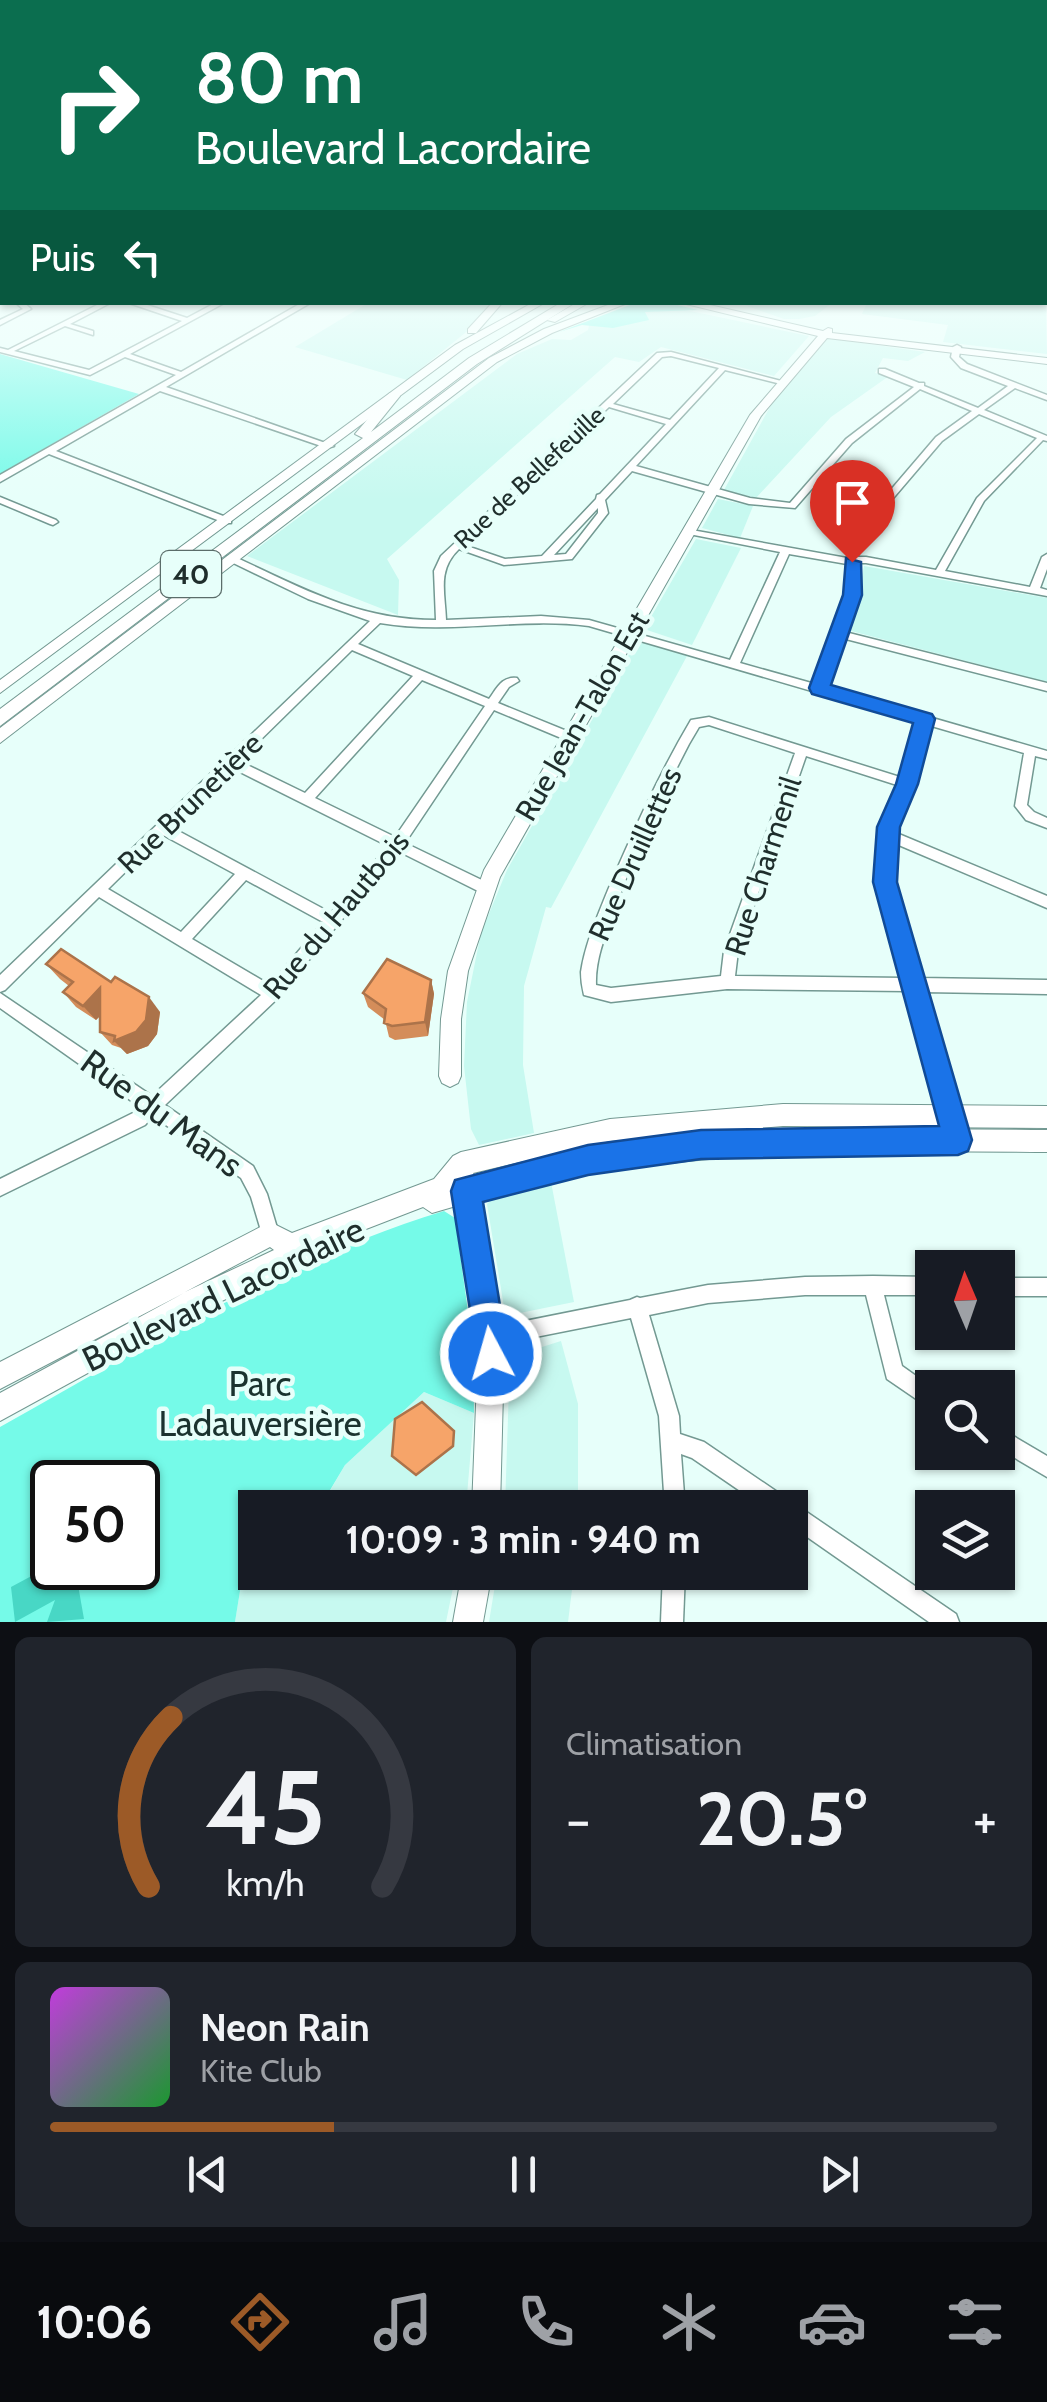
<!DOCTYPE html>
<html lang="fr">
<head>
<meta charset="utf-8">
<style>
  :root { --surface:#171b24; --page:#20242c; --text:#f1f3f6; --muted:#9ea1a6; --line:#363941; --accent:#9c5a27 }
  body { margin:0; font-family:Cabin,sans-serif; background:var(--page); color:var(--text); height:100vh; display:flex; flex-direction:column; font-size:38px; white-space:nowrap }
  * { box-sizing:border-box; margin:0 }
  p { font-size:32px; color:var(--muted) }
  .icon { flex:none; width:55px; height:55px; fill:none; stroke:currentColor; stroke-width:2; stroke-linecap:round; stroke-linejoin:round }
  .map { position:relative; height:1622px; overflow:hidden }
  .panel { display:flex; flex-direction:column; gap:15px; padding:15px; background:#0d0f14; flex:1 }
  .panel>* { flex:none }
  .top-card { position:absolute; left:0px; top:0px; width:1048px; height:305px; box-shadow:0 2px 8px #0004; background:#0b6e4f; color:#fff; overflow:hidden }
  .needle { width:65px; rotate:358deg }
  .fabs { position:absolute; left:915px; top:1250px; display:grid; gap:20px }
  .fabs a { display:grid; place-items:center; width:100px; height:100px; border-radius:0px; background:var(--surface); box-shadow:0 2px 8px #0004; font-size:50px }
  .speed { position:absolute; left:30px; top:1460px; display:flex; gap:20px; font-size:50px; font-weight:700; text-align:center }
  .speed>* { display:grid; place-content:center; width:130px; height:130px; border-radius:50%; background:var(--surface); box-shadow:0 2px 8px #0004; line-height:1 }
  .speed .limit { border:5px solid #111; border-radius:15px; background:#fff; color:#111 }
  .pin { position:absolute; display:grid; place-items:center; width:85px; height:85px; color:#fff; margin:-102px -42px; border-radius:50% 50% 50% 0; rotate:-45deg; box-shadow:0 0 10px #0007 }
  .pin .icon { rotate:45deg }
  .me { position:absolute; width:110px; margin:-55px; rotate:354deg; stroke-linejoin:round; filter:drop-shadow(0 0 8px #0008) }
  .turn { display:flex; align-items:center; gap:35px; height:210px; padding:0 30px; font-size:45px }
  .turn .icon { width:130px; height:130px; stroke-width:2.5 }
  .turn b { display:block; font-size:70px; line-height:85px }
  .then { display:flex; align-items:center; height:95px; padding:0 30px; background:#0003; gap:20px; font-size:38px }
  .big { font-size:75px; font-weight:700; line-height:1.1 }
  .panel .tile { flex:1; display:flex; flex-direction:column; justify-content:center; gap:15px; min-width:0; padding:0 35px; border-radius:15px; background:var(--page) }
  .panel .dial { align-items:center; gap:0 }
  .dial svg { height:260px; overflow:visible; fill:none; stroke:var(--line); stroke-width:7; stroke-linecap:round; text-anchor:middle }
  .dial text { fill:var(--text); stroke:none }
  .song { display:flex; align-items:center; gap:30px }
  .cover { width:120px; height:120px; border-radius:15px; background:linear-gradient(135deg,hsl(290 70% 55%),hsl(130 70% 35%)) }
  .played { height:10px; border-radius:5px; background:linear-gradient(90deg,var(--accent) 30%,var(--line) 30%) }
  .keys { display:flex; justify-content:space-around; direction:ltr }
  .heat { display:flex; justify-content:space-between; align-items:center; font-size:55px; direction:ltr }
  .panel .tiles { flex:1; display:grid; gap:15px; grid-template-columns:1fr 1fr }
  .tile:last-child { grid-column:span 2 }
  .trip { position:absolute; left:238px; top:1490px; width:570px; height:100px; border-radius:0px; background:var(--surface); box-shadow:0 2px 8px #0004; font-weight:700; line-height:100px; text-align:center }
  .tab-bar { display:flex; height:160px; justify-content:space-around; align-items:center; background:#090b0e; color:var(--muted) }
  .tab-bar .icon { width:70px; height:70px }
  .tab-bar .active { color:var(--accent) }
  .tab-bar b { font-size:45px; color:var(--text) }
  .map>svg:first-child { display:block }
  .built { fill:#c7f9f0 }
  .green { fill:#75fae8; fill-rule:evenodd }
  .water { fill:#48d7c5 }
  .lines { fill:none; stroke-linecap:round; stroke-linejoin:round }
  .minor-casing { stroke:#739992; stroke-width:3 }
  .major-casing { stroke:#739992; stroke-width:2 }
  .highway-casing { stroke:#739992; stroke-width:2 }
  .minor { fill:#fff; fill-rule:evenodd }
  .major { fill:#fff; fill-rule:evenodd }
  .highway { fill:#fff; fill-rule:evenodd }
  .wall { fill:#d48d5a }
  .shaded-wall { fill:#ac734a }
  .building { fill:#f6a469; stroke:#ac734a; stroke-width:2.5 }
  .route { fill:#1a73e8; stroke:#114b97; stroke-width:2.5 }
  .labels { text-anchor:middle; dominant-baseline:central; stroke-width:9; stroke-linejoin:round; paint-order:stroke }
  .far-street-label { font-size:25px; fill:#1f2e2c; stroke:#e7fffa }
  .shield { fill:#e7fffa; stroke:#5b6d6a; stroke-width:2.5 }
  .shield-label { font-size:28px; font-weight:bold; fill:#1f2e2c }
  .street-label { font-size:30px; fill:#1f2e2c; stroke:#e7fffa }
  .near-street-label { font-size:35px; fill:#1f2e2c; stroke:#e7fffa }
  .near-park-label { font-size:35px; fill:#1b332f; stroke:#e7fffa }
</style>
</head>
<body>
<div class="map">
<svg width="1047" height="1622" viewBox="0 0 1047 1622">
  <rect width="100%" height="100%" fill="#e7fffa"/>
  <!-- built -->
  <g class="built">
    <path d="M1045 272 1047 354 943 342 948 325 862 314 867 303 1045 302Z"/>
    <path d="M647 302 809 336 774 376 661 347 639 362 615 357 387 559 399 580 398 615 247 556 517 354 552 339 571 340 588 330 590 322Z"/>
    <path d="M368 303H495L481 320 407 380 295 347Z"/>
    <path d="M739 303 832 302V303L815 316 799 319H784Z"/>
    <path d="M827 338 925 352 908 361 883 358 875 373 889 376 831 417 756 498 724 490 771 405Z"/>
    <path d="M718 499 753 506 740 538 702 528Z"/>
    <path d="M696 539 741 548 692 645 644 629Z"/>
    <path d="M864 566 1047 598V682L851 631Z"/>
    <path d="M641 642 687 656 551 908 546 907 524 986 523 1065 534 1133 479 1145 471 1129 464 1066 467 1002 481 933 507 870 635 644Z"/>
    <path d="M551 1182 574 1302 510 1315 504 1307 487 1204 493 1197Z"/>
    <path d="M561 1341 578 1404V1507H505L510 1357Z"/>
    <path d="M424 1392 474 1413 466 1507 320 1508 345 1465Z"/>
    <path d="M250 1529 255 1530V1572L456 1573 446 1622H235Z"/>
    <path d="M497 1573H574L568 1622H489Z"/>
  </g>
  <!-- green -->
  <g class="green">
    <path d="M635 303H669L698 310 645 312 649 320 613 328 582 325 559 332Z"/>
    <path d="M0 354 139 394 0 474Z"/>
    <path d="M444 1211 455 1218 473 1347 474 1413 424 1392 345 1465 320 1507 255 1508V1530L250 1529 235 1622H0V1427C143 1347 286 1259 444 1211ZM52 1482H138V1568H52Z"/>
  </g>
  <!-- water -->
  <path class="water" d="M52 1565 75 1568 84 1619 47 1622 55 1600 15 1622 11 1587Z"/>
  <g class="lines">
    <!-- minor casing -->
    <g class="minor-casing">
      <g id="minor">
        <rect x="0" y="295" width="2" height="4"/>
        <path d="M15 302H23L31 309 0 325V320L23 309Z"/>
        <path d="M103 302H112L70 324 93 331V335L65 326 14 351 89 370 182 321 126 302H138L187 318 217 302H226L130 354 181 372 303 302H312L166 387 334 446 327 448 160 391 56 451 231 519V523H225L49 454 0 482V475L176 375 125 357 90 375 0 352V348L8 350Z"/>
        <path d="M957 345 961 347 959 357 967 364 1047 395V400L1015 388 984 410 1047 436V441L1043 440 984 501 945 571 1030 587 1042 557 1047 554V569L1040 588 1047 590V596L866 563H857L858 595 845 632 1047 683V691L842 638 825 687 1047 751V759L1035 756 1027 805 1034 812 1047 818V828L1026 820 1015 806 1024 753 928 725 913 784 894 827V832L1047 896V908L894 843 892 882 919 978 1047 980V994L923 992 965 1140 963 1146 957 1148 951 1146 949 1140 908 991 727 989 611 1002 584 995C582 987 581 979 581 972 585 944 598 915 608 890 633 832 659 774 691 720L709 717 903 778 918 722 589 626C519 617 449 635 380 623L358 644 489 699C497 688 502 676 517 678L519 681 509 687 498 703 574 734 576 737 574 740H566L494 710 405 843 490 884 492 888 490 892 485 894 480 892 398 851 277 999 165 1105 253 1166 267 1194 280 1238 277 1244 271 1247 265 1244 251 1197 241 1178 153 1116 145 1125 0 1196V1179L133 1113 140 1107 0 1008V993L152 1096 261 995 99 897 5 990 0 992V975L370 621 308 599 227 560V556H233C302 588 358 620 436 620L434 571 441 556 657 353 671 352 785 382 781 384 725 370 636 466 750 498 790 503 846 439 914 387 879 373V369H885L919 383H924V386L978 408 1008 386 961 368 951 357 953 347ZM671 356 719 368 670 420 613 404 662 357ZM920 389 972 411 936 437 871 513 847 558 686 529 684 531 689 534 780 552 730 660 589 620 541 616 446 620C445 592 437 570 459 549L504 565 572 559 608 513 605 500 632 471 749 504 795 508 852 443ZM609 407 666 424 600 494 597 495 596 499 542 556 505 559 464 545ZM979 414 1037 438 977 498 936 570 866 557H857L878 516 942 441ZM598 508V513L566 554 554 555ZM789 554 847 564 848 595 815 684 740 663ZM352 650 413 676 305 793 239 761ZM422 680 485 706 395 837 315 798ZM709 725 795 753 724 951 721 976 611 988 596 985C595 961 604 939 612 916 633 857 660 800 689 744L699 727ZM806 756 900 786 882 827 878 882 905 978 735 976 738 951ZM232 768 388 846 331 913 171 827ZM163 835 235 874 181 932 108 889ZM246 880 323 922 270 985 192 939Z"/>
        <path d="M0 497 56 520 58 522 53 525 50 524 0 503Z"/>
        <path d="M873 1276 932 1277V1295H884L902 1366 933 1388 932 1407 925 1405 887 1379 866 1295H805L708 1303 649 1315 679 1416 680 1434 704 1442 956 1614 959 1622H929L790 1525V1508H765L692 1458 681 1454 685 1508H665L659 1416 631 1318 490 1346 483 1344 481 1337 483 1330 490 1328 630 1300 637 1297 640 1298 708 1285 805 1277Z"/>
        <rect x="998" y="1278" width="49" height="18"/>
        <path d="M998 1427 1047 1456V1477L998 1448Z"/>
        <path d="M663 1572H685L683 1622H661Z"/>
      </g>
    </g>
    <!-- major casing -->
    <g class="major-casing">
      <g id="major">
        <path d="M493 302H503L476 333H468V329Z"/>
        <path d="M534 302H546L463 349 0 693V680L455 345Z"/>
        <path d="M578 302H590L555 322 547 320Z"/>
        <path d="M616 302H630L552 333 497 362 0 743V728L489 358 544 329Z"/>
        <path d="M678 302H697L823 331 828 328 832 329V333L1047 358V364L827 338 761 416 500 877 468 971 461 1019V1076L458 1083 450 1087 442 1083 439 1076 441 1019 448 971 484 870 750 415 818 336Z"/>
        <path d="M783 1104 1047 1106V1128L783 1126 610 1141 473 1173 475 1177C662 1125 855 1128 1047 1130V1152C857 1150 664 1147 479 1199L504 1354 500 1508H472L478 1354 456 1206 432 1213 423 1207 317 1248 314 1257 203 1310 0 1421V1393L184 1293 0 1389V1362L270 1222 292 1233 434 1179 453 1156 461 1152 610 1119ZM270 1247 274 1250 185 1292Z"/>
        <path d="M462 1572H492L483 1622H453Z"/>
      </g>
    </g>
    <!-- highway casing -->
    <g class="highway-casing">
      <path id="highway" d="M562 302H576L477 364 0 726V709L363 438 355 434 390 393 400 396 371 432 469 358Z"/>
    </g>
    <!-- minor -->
    <use href="#minor" class="minor"/>
    <!-- major -->
    <use href="#major" class="major"/>
    <!-- highway -->
    <use href="#highway" class="highway"/>
  </g>
  <!-- wall -->
  <g class="wall">
    <path d="M46 964 160 1012 157 1034 148 1046 127 1054 121 1048 112 1045 100 1032V1016L96 1020 76 1007 63 992 69 986 60 979Z"/>
    <path d="M431 980 434 994 428 1036 395 1040 389 1037 385 1020 368 1007 363 993Z"/>
  </g>
  <!-- shaded-wall -->
  <g class="shaded-wall">
    <path d="M431 980 434 994 428 1036 425 1022Z"/>
    <path d="M100 988 113 1003 96 1020 83 1006Z"/>
    <path d="M149 997 160 1012 157 1034 148 1046 127 1054 114 1041Z"/>
  </g>
  <!-- building -->
  <g class="building">
    <path d="M61 949 111 982 115 977 149 997 146 1020 136 1032 114 1041 115 1036 100 1032V988L83 1006 63 992 73 982 46 964Z"/>
    <path d="M387 959 431 980 425 1022 392 1026 384 1023 386 1009 363 993Z"/>
    <path d="M422 1402 454 1431 453 1446 416 1475 392 1456 395 1419Z"/>
  </g>
  <!-- sky -->
  <linearGradient id="sky" x2="0" y2="1"><stop stop-color="#68c2da"/><stop offset="0.54" stop-color="#f4fffd"/><stop offset="1" stop-color="#f4fffd" stop-opacity="0"/></linearGradient>
  <rect width="1047" height="500" fill="url(#sky)"/>
  <!-- route -->
  <path class="route" d="M846 558 861 562 862 595 831 685 932 714 935 719 918 784 900 827 897 882 972 1140 968 1151 958 1155 701 1159 588 1175 483 1202 508 1354 503 1366 491 1371 479 1366 451 1191 455 1180 588 1145 701 1130 939 1126 873 882 877 827 896 784 913 723 812 694 809 688 843 595Z"/>
  <g class="labels">
    <!-- far-street labels -->
    <g class="far-street-label">
      <text transform="translate(529 477) rotate(-43)">Rue de Bellefeuille</text>
    </g>
    <!-- shield labels -->
    <rect class="shield" x="161" y="551" width="60" height="46" rx="8"/>
    <g class="shield-label">
      <text x="191" y="574">40</text>
    </g>
    <!-- street labels -->
    <g class="street-label">
      <text transform="translate(582 716) rotate(-60)">Rue Jean-Talon Est</text>
      <text transform="translate(190 803) rotate(-44)">Rue Brunetière</text>
      <text transform="translate(635 854) rotate(-66)">Rue Druillettes</text>
      <text transform="translate(763 866) rotate(-72)">Rue Charmenil</text>
      <text transform="translate(336 915) rotate(-50)">Rue du Hautbois</text>
    </g>
    <!-- near-street labels -->
    <g class="near-street-label">
      <text transform="translate(162 1113) rotate(36)">Rue du Mans</text>
      <text transform="translate(223 1294) rotate(-26)">Boulevard Lacordaire</text>
    </g>
    <!-- near-park labels -->
    <g class="near-park-label">
      <text x="260" y="1383">Parc<tspan x="260" dy="40">Ladauversière</tspan></text>
    </g>
  </g>
</svg>
<div class="fabs">
<a><svg class="needle" viewBox="-14 -14 28 28"><path d="M0-13l5 13h-10z" fill="#e53935"/><path d="M0 13l5-13h-10z" fill="#9ea1a6"/></svg></a>
<a><svg class="icon" aria-label="search" viewBox="0 0 24 24"><circle cx="10" cy="10" r="6"/><path d="M15 15l6 6"/></svg></a>
<a><svg class="icon" aria-label="layers" viewBox="0 0 24 24"><path d="M12 4l9 5-9 5-9-5zM3 14l9 5 9-5"/></svg></a>
</div>
<div class="speed"><div class="limit">50</div></div>
<div class="pin" style="left:852px;top:562px;background:#d93025"><svg class="icon" aria-label="arrive" viewBox="0 0 24 24"><path d="M6 21V4h12l-3 4 3 4H6"/></svg></div>
<svg class="me" style="left:491px;top:1354px" viewBox="-20 -20 40 40"><circle r="17" fill="#1a73e8" stroke="#fff" stroke-width="3"/><path d="M0-11L8 9 0 5-8 9z" fill="#fff"/></svg>
<div class="trip">10:09 · 3 min · 940 m</div>
<div class="top-card">
<div class="turn"><svg class="icon" aria-label="right" viewBox="0 0 24 24"><path d="M7 20v-9h11M14 6l5 5-5 5"/></svg><div><b>80 m</b>Boulevard Lacordaire</div></div>
<div class="then">Puis<svg class="icon" aria-label="left" viewBox="0 0 24 24"><path d="M17 20v-9H6M10 6l-5 5 5 5"/></svg></div>
</div>
</div>
<section class="panel">
<div class="tiles">
<div class="tile dial"><svg viewBox="0 0 100 80">
<path d="M14 69A42 42 0 1 1 86 69"/>
<path d="M14 69A42 42 0 0 1 21 17" stroke="#9c5a27"/>
<text x="50" y="56" font-size="32" font-weight="700">45</text>
<text x="50" y="72" font-size="11">km/h</text>
</svg></div>
<div class="tile"><p>Climatisation</p>
<div class="heat"><a>−</a><b class="big">20.5°</b><a>+</a></div>
</div>
<div class="tile">
<div class="song"><i class="cover"></i><div><b>Neon Rain</b><p>Kite Club</p></div></div>
<div class="played"></div>
<div class="keys"><svg class="icon" aria-label="previous" viewBox="0 0 24 24"><path d="M18 5L8 12l10 7zM5 5v14"/></svg><svg class="icon" aria-label="pause" viewBox="0 0 24 24"><path d="M8 5v14M16 5v14"/></svg><svg class="icon" aria-label="next" viewBox="0 0 24 24"><path d="M6 5l10 7-10 7zM19 5v14"/></svg></div>
</div>
</div>
</section>
<nav class="tab-bar">
<b>10:06</b>
<svg class="icon active" aria-label="directions" viewBox="0 0 24 24"><path d="M12 3l9 9-9 9-9-9zM9 14v-3h6M13 9l2 2-2 2"/></svg>
<svg class="icon" aria-label="music" viewBox="0 0 24 24"><path d="M9 18V5l10-2v13"/><circle cx="6" cy="18" r="3"/><circle cx="16" cy="16" r="3"/></svg>
<svg class="icon" aria-label="phone" viewBox="0 0 24 24"><path d="M5 4h4l2 5-3 2q2 4 5 5l2-3 5 2v4C11 20 4 13 5 4z"/></svg>
<svg class="icon" aria-label="climate" viewBox="0 0 24 24"><path d="M12 3v18M4 7l16 10M4 17L20 7"/></svg>
<svg class="icon" aria-label="car" viewBox="0 0 24 24"><path d="M5 17H2v-5l4-1 3-4h7l3 4 3 1v5h-3M9 17h6M6 11h13"/><circle cx="7" cy="17" r="2"/><circle cx="17" cy="17" r="2"/></svg>
<svg class="icon" aria-label="filters" viewBox="0 0 24 24"><path d="M4 7h16M4 17h16"/><circle cx="9" cy="7" r="2"/><circle cx="15" cy="17" r="2"/></svg>
</nav>
</body>
</html>
